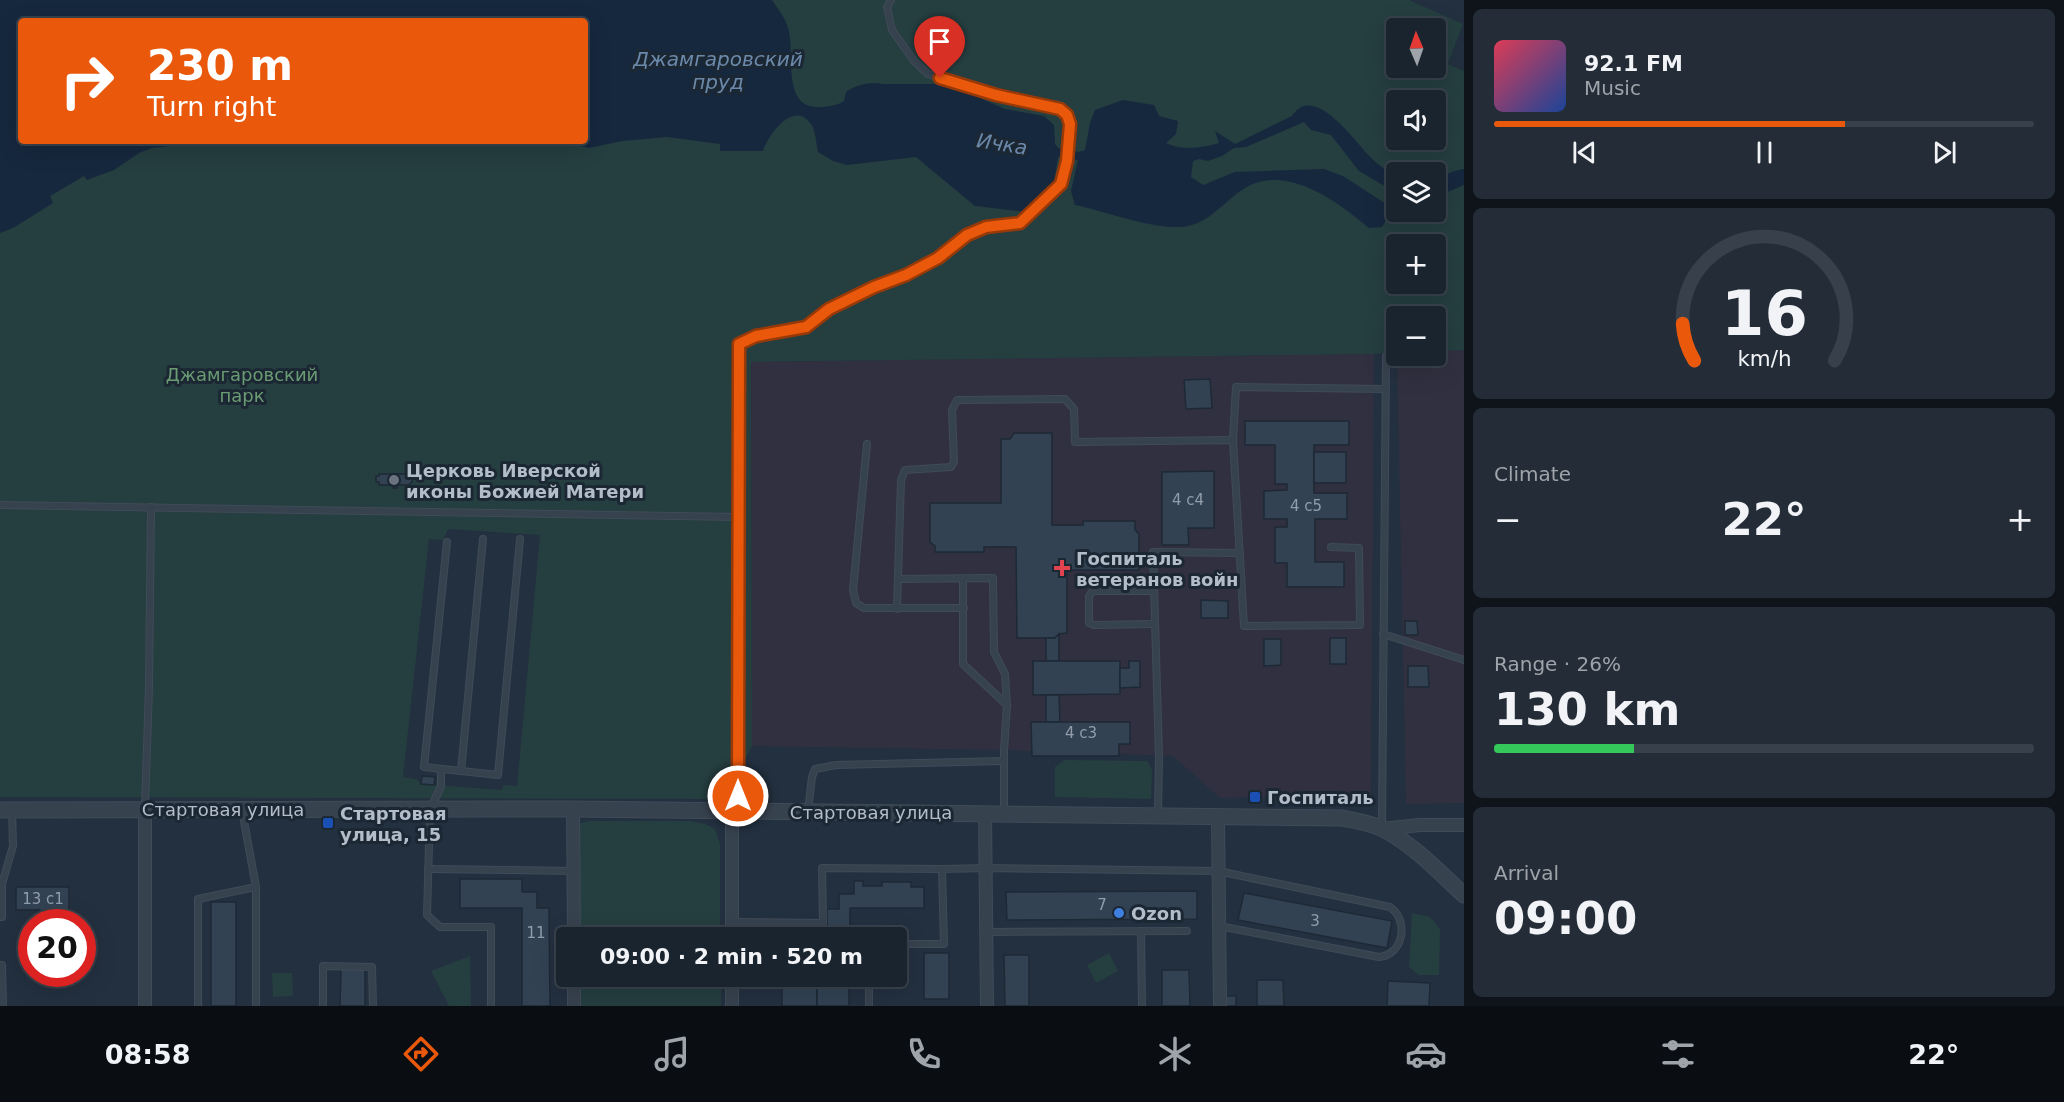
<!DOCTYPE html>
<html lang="en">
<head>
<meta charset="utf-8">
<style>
  :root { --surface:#1a242f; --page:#232c37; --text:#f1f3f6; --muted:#9fa4aa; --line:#38414b; --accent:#ea580c }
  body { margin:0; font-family:"DejaVu Sans",sans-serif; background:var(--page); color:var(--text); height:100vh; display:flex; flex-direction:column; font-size:22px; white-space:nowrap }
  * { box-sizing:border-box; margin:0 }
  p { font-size:20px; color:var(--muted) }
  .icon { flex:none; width:33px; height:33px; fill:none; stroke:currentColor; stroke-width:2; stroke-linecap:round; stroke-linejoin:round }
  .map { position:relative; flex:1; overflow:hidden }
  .side { display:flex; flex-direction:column; gap:9px; padding:9px; background:#0e141a; width:600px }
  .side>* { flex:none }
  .top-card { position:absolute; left:18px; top:18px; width:570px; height:126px; border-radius:6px; box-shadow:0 6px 24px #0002,0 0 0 2px var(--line); background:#ea580c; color:#fff; overflow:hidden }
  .needle { width:39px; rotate:358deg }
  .buttons { position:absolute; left:1386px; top:18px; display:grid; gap:12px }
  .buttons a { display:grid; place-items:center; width:60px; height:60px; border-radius:6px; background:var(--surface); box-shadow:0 6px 24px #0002,0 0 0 2px var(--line); font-size:30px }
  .speed { position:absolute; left:18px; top:909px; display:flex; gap:12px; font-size:30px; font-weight:700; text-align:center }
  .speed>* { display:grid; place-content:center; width:78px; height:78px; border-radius:50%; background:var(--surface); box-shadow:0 6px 24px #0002,0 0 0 2px var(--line); line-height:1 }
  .speed .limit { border:9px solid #d22; background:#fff; color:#111 }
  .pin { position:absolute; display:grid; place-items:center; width:51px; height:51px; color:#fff; margin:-62px -26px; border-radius:50% 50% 50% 0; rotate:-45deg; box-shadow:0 0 6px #0007 }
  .pin .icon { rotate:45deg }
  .me { position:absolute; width:66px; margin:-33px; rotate:0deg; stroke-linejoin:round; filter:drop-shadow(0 0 4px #0008) }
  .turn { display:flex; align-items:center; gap:21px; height:126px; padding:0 30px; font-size:27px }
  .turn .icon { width:78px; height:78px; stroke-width:2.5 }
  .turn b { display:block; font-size:42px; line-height:51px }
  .big { font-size:45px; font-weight:700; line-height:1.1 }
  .side .tile { flex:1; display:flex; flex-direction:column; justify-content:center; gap:9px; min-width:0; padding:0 21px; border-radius:9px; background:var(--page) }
  .side .dial { align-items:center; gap:0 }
  .dial svg { height:156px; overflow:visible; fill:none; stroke:var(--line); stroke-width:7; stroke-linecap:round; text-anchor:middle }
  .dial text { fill:var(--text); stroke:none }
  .song { display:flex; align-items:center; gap:18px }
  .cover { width:72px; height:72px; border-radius:9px; background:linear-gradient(135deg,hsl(350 70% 55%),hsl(220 70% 35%)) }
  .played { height:6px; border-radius:3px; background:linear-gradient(90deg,var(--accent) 65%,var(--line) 65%) }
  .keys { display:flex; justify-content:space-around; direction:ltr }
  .heat { display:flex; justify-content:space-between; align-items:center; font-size:33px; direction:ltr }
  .charge { height:9px; border-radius:4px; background:linear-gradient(90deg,#34c759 26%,var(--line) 0) }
  .trip { position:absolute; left:556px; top:927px; width:351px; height:60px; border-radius:6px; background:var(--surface); box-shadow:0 6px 24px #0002,0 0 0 2px var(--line); font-weight:700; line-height:60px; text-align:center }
  .dock { display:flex; height:96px; justify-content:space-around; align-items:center; background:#0a0e13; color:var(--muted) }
  .dock .icon { width:42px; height:42px }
  .dock .selected { color:var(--accent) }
  .dock b { font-size:27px; color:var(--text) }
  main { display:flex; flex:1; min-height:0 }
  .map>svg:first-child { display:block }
  .medical { fill:#313040 }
  .green { fill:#253e40; fill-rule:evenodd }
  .water { fill:#16283e }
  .building { fill:#324253; stroke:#1e2936; stroke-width:1.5 }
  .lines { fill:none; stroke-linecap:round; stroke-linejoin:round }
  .service-casing { stroke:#404b58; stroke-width:8 }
  .minor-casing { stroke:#404b58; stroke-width:14 }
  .tertiary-casing { stroke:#404b58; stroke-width:17 }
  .service { stroke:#37424f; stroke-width:6 }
  .minor { stroke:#37424f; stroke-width:12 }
  .tertiary { stroke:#37424f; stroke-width:15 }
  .route-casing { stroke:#983908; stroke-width:15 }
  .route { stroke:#ea580c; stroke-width:10 }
  .worship-dot { fill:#6b7280; stroke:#1c2734; stroke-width:2 }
  .health-dot { fill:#e0444e; stroke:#1c2734; stroke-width:2 }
  .transit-dot { fill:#1a4fb4; stroke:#1c2734; stroke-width:2 }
  .shop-dot { fill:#3f7fe0; stroke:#1c2734; stroke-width:2 }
  .labels { text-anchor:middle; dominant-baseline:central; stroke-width:6; stroke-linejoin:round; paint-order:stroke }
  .number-label { font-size:15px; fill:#929dab }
  .park-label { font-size:18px; fill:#6a9c73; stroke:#1c2734 }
  .poi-label { font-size:18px; font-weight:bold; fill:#b3bdca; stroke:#1c2734; text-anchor:start }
  .street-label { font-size:18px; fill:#b3bdca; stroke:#1c2734 }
  .water-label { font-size:20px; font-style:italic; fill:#6b89aa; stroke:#1c2734 }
</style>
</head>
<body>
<main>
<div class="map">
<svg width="1464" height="1006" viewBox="0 0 1464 1006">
  <rect width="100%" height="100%" fill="#23303f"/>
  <!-- medical -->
  <g class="medical">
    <path d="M1464 350V803L1406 804 1397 356H1436V351Z"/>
    <path d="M1374 354 1371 795 1220 798 1173 756 1004 750 752 746 751 362Z"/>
  </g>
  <!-- green -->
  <g class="green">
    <path d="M0 0H1409L1463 24 1448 64 1464 71V350L1436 351V316H1396V351L1374 354 751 362 752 746 731 784 727 795 717 799 0 797ZM21 21H585V141H21ZM1396 28H1436V68H1396ZM1396 100H1436V140H1396ZM1396 172H1436V212H1396ZM1396 244H1436V284H1396ZM448 529 540 535 517 786 503 785 502 790 421 784 416 779 403 777 429 539 443 540Z"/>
    <path d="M1064 760 1147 761 1152 769 1151 799 1055 797V767Z"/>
    <path d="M588 821H691L705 824 715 829 720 844V937L578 938V829L581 823Z"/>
    <path d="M1412 913 1430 917 1440 929 1439 975H1419L1409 967Z"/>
    <path d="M1109 953 1118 971 1096 983 1087 965Z"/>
    <path d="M470 956 471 1006H449L431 971Z"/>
    <path d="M272 973H292L293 996 273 997Z"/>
    <rect x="578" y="977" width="143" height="29"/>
  </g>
  <!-- water -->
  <g class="water">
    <path d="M0 0H772C778 9 785 17 788 28 796 54 780 111 822 107 830 106 836 106 844 101L846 92C856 85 870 81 883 84H938L966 92 1005 109 1044 116 1054 125 1055 144 1058 148 1079 152 1085 150 1090 123 1095 110 1123 100 1154 105 1159 116 1178 121 1176 134 1166 143C1182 151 1202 148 1219 143L1215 131 1235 144 1292 116C1315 81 1356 144 1373 160 1380 166 1388 172 1396 175V197L1388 188 1359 171 1331 135 1311 130 1304 122 1246 147 1234 148 1222 156 1208 161 1199 159 1193 161 1191 177 1203 185 1235 172 1324 169 1343 176 1386 204 1388 217 1382 227 1369 228C1338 202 1287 163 1245 188 1226 199 1212 221 1188 226 1157 232 1106 211 1075 205L1071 191 1078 160 1058 157 1054 182 1036 198 1027 212 975 206 916 157 847 165 833 161 818 152C816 144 816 131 811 124 794 99 768 135 763 151H720V144L667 137 622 141 589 148 557 141H585V21H21V141H213L152 148 139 153 114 170 87 180 84 176 50 196 53 203 13 228 0 233Z"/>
    <path d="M1464 169V185L1436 197V179L1454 171Z"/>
  </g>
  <!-- building -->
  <g class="building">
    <path d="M1210 379 1212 408 1186 409 1184 380Z"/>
    <path d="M1245 421H1349V445H1314V493H1347V519H1315V562H1344V587H1287V563H1275V527H1287V519H1264V491L1287 490V484H1275V445H1245Z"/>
    <path d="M1014 433H1052V525H1083V521H1135V530L1139 534V570H1067V633L1059 634 1055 638H1017L1016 547H984V552H935V546L930 542V503H1001V439H1010Z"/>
    <rect x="1314" y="452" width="32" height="31"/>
    <path d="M1214 471V528H1188L1189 545H1162V472Z"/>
    <path d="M379 474H409L412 477V482L408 485H397V488H393V485H379V482H376V476H379Z"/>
    <path d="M1201 600 1228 601V618H1201Z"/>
    <path d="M1405 621H1417L1418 635H1405Z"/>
    <path d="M1059 634V661H1046V638H1055Z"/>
    <rect x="1330" y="638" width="16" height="26"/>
    <path d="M1264 639H1281V665L1264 666Z"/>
    <path d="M1033 661H1120V694L1033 695Z"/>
    <path d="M1129 661H1140V687L1120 688V668H1129Z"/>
    <path d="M1408 666H1428L1429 687H1408Z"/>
    <path d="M1046 695H1059L1060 722H1046Z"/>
    <path d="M1031 722H1130V744H1119V756H1032Z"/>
    <path d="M422 776 435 777 434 785 421 784Z"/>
    <path d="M460 879H522V892H537V908H549L550 1006H522V908H460Z"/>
    <path d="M854 881H863V886H882V882H911V887H924V908H850V931H827V909H839V894H854Z"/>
    <path d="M16 887H69V922H40V910H16Z"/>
    <path d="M1197 891V919L1007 920 1006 892Z"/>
    <path d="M1244 893 1392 921 1387 948 1238 920Z"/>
    <rect x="211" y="902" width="25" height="104"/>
    <rect x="924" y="953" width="25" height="46"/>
    <path d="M1004 955H1029V1006H1005Z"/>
    <path d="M341 968H365V1006H340Z"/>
    <path d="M1162 970H1189L1190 1006H1162Z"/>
    <rect x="782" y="976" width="35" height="30"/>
    <rect x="817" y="976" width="32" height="30"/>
    <path d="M1257 980H1283L1284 1006H1257Z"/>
    <path d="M1388 981 1430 983 1429 1006H1387Z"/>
    <rect x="1223" y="996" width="13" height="10"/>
  </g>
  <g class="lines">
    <!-- service casing -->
    <g class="service-casing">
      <g id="service">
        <path d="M1233 440 1236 387 1386 389"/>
        <path d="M867 444 853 590 856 603 864 608H964"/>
        <path d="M0 505 737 517"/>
        <path d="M447 542 424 767 498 775 520 539"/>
        <path d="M899 579 993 578 994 652 1005 674 1007 705 1004 750V813"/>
        <path d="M963 579V664L1007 705"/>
        <path d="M1154 591H1093L1089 596V623L1094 625 1155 624"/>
        <path d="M897 609 901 480 905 470 951 467 954 462 952 410 957 400 1065 399 1074 409 1075 442 1233 440 1244 626 1360 625 1359 548 1331 547"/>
        <path d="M1383 634 1464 660"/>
        <path d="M441 769V786L430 810 427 915 440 927H491V1006"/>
        <path d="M461 771 483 539"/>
        <path d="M145 808 149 687 151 507"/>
        <path d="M242 810 256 887V1006"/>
        <path d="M732 811 738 796 739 344 756 336 806 327 829 309 874 287 907 275 938 258 967 235 986 227 1020 223 1061 184 1070 146V124L1067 115 1060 109 996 95 928 74 914 61 892 30 887 7 891 0"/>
        <path d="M808 811 812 777 815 769 836 765 1004 761"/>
        <path d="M1158 814 1159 757 1153 552 1240 553"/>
        <path d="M1382 826 1386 356"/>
        <path d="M428 869 574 871"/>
        <path d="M2 917V884L13 846 12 811"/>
        <path d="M732 922 823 923 822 868 942 869"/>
        <path d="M1141 931 1142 1006"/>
        <path d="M987 932 1187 931"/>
        <path d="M897 944H944L942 869 986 868 1218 871 1390 907C1409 920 1404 955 1379 957L1219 926"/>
        <path d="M0 965H2L3 1006"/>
        <path d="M198 1006V899L256 887"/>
        <path d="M323 1006V966L372 967 373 1006"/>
        <path d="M869 1006V976"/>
      </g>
    </g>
    <!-- minor casing -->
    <g class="minor-casing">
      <g id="minor">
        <path d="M573 809 574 938"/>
        <path d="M985 813 987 1006"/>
        <path d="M1218 816 1220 1006"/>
        <path d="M1382 829 1420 825H1464"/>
        <path d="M732 938V812"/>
        <path d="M732 976V1006"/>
        <path d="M145 1006V809"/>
        <path d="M574 1006V976"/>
      </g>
    </g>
    <!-- tertiary casing -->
    <g class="tertiary-casing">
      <path id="tertiary" d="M0 810 573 809 1342 818C1356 821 1371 823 1383 829 1414 845 1439 872 1464 895"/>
    </g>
    <!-- service -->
    <use href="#service" class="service"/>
    <!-- minor -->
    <use href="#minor" class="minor"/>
    <!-- tertiary -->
    <use href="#tertiary" class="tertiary"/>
  </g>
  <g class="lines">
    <!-- route casing -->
    <g class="route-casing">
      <path id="route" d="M738 796 739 344 756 336 806 327 829 309 874 287 906 275 938 258 967 235 986 227 1020 223 1061 184 1067 161 1070 124 1067 115 1060 109 996 95 940 78"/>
    </g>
    <!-- route -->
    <use href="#route" class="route"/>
  </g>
  <!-- markers -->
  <circle class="worship-dot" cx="394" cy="480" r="6"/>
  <path class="health-dot" d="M1059 559h6v6h6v6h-6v6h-6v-6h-6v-6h6z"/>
  <g class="transit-dot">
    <rect x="1249" y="791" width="12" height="12" rx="3"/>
    <rect x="322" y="817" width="12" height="12" rx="3"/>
  </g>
  <circle class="shop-dot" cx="1119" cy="913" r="6"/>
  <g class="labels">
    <!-- number labels -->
    <g class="number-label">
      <text x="1188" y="500">4 с4</text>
      <text x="1306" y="506">4 с5</text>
      <text x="1081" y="733">4 с3</text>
      <text x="43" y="899">13 с1</text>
      <text x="1102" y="905">7</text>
      <text x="1315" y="921">3</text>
      <text x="536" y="933">11</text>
    </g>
    <!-- park labels -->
    <g class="park-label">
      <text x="242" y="374">Джамгаровский<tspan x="242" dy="21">парк</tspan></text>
    </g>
    <!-- poi labels -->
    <g class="poi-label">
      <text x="406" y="470">Церковь Иверской<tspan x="406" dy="21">иконы Божией Матери</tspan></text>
      <text x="1076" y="558">Госпиталь<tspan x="1076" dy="21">ветеранов войн</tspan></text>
      <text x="1267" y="797">Госпиталь</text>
      <text x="340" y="813">Стартовая<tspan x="340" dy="21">улица, 15</tspan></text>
      <text x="1131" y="913">Ozon</text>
    </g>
    <!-- street labels -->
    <g class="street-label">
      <text x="223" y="809">Стартовая улица</text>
      <text x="871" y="812">Стартовая улица</text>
    </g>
    <!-- water labels -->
    <g class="water-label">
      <text x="718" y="59">Джамгаровский<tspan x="718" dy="23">пруд</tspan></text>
      <text transform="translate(1002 144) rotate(9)">Ичка</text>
    </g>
  </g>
</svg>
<div class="buttons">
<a><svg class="needle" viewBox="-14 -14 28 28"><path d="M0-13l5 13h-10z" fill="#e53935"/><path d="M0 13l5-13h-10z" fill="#9fa4aa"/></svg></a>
<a><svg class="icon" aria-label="sound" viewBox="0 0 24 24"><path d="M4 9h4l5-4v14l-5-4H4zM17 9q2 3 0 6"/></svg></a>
<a><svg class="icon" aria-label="layers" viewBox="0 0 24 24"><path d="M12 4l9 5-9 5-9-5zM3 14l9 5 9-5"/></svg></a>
<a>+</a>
<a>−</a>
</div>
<div class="speed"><div class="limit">20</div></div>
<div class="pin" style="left:940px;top:78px;background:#d93025"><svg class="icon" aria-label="arrive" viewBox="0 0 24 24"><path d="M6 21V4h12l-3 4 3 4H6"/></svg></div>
<svg class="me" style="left:738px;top:796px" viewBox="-20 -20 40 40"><circle r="17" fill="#ea580c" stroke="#fff" stroke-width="3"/><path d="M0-11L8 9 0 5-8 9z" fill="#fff"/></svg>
<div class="trip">09:00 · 2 min · 520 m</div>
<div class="top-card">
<div class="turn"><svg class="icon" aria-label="right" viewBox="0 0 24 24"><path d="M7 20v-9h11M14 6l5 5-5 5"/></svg><div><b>230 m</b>Turn right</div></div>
</div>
</div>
<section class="side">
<div class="tile">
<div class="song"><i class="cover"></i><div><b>92.1 FM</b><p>Music</p></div></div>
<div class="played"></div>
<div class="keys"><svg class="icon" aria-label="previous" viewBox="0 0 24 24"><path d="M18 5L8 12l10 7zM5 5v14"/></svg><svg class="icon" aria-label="pause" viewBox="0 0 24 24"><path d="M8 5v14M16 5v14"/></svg><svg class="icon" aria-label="next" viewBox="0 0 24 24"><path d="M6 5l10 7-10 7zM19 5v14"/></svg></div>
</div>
<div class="tile dial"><svg viewBox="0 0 100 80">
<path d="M14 69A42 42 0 1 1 86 69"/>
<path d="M14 69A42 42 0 0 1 8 50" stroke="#ea580c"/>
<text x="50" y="56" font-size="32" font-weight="700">16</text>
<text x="50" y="72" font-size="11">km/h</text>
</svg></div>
<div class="tile"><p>Climate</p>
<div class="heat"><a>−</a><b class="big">22°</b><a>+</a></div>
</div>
<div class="tile"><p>Range · 26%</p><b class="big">130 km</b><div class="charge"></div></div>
<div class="tile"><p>Arrival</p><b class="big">09:00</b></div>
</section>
</main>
<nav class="dock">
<b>08:58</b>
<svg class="icon selected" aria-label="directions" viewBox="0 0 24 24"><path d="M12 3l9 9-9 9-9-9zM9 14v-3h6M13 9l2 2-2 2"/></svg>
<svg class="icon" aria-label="music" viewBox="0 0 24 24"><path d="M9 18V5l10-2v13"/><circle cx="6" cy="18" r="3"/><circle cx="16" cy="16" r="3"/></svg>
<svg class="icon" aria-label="phone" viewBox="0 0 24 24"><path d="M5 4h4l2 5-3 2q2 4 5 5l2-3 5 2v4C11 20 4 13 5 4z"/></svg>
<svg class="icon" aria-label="climate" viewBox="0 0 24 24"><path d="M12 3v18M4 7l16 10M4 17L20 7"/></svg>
<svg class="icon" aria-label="car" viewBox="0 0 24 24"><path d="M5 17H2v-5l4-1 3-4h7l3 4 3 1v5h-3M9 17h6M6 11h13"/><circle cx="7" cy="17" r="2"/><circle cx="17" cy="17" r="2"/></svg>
<svg class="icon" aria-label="filters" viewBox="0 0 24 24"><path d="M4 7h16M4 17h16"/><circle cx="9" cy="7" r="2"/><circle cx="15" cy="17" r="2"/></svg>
<b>22°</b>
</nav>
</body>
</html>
